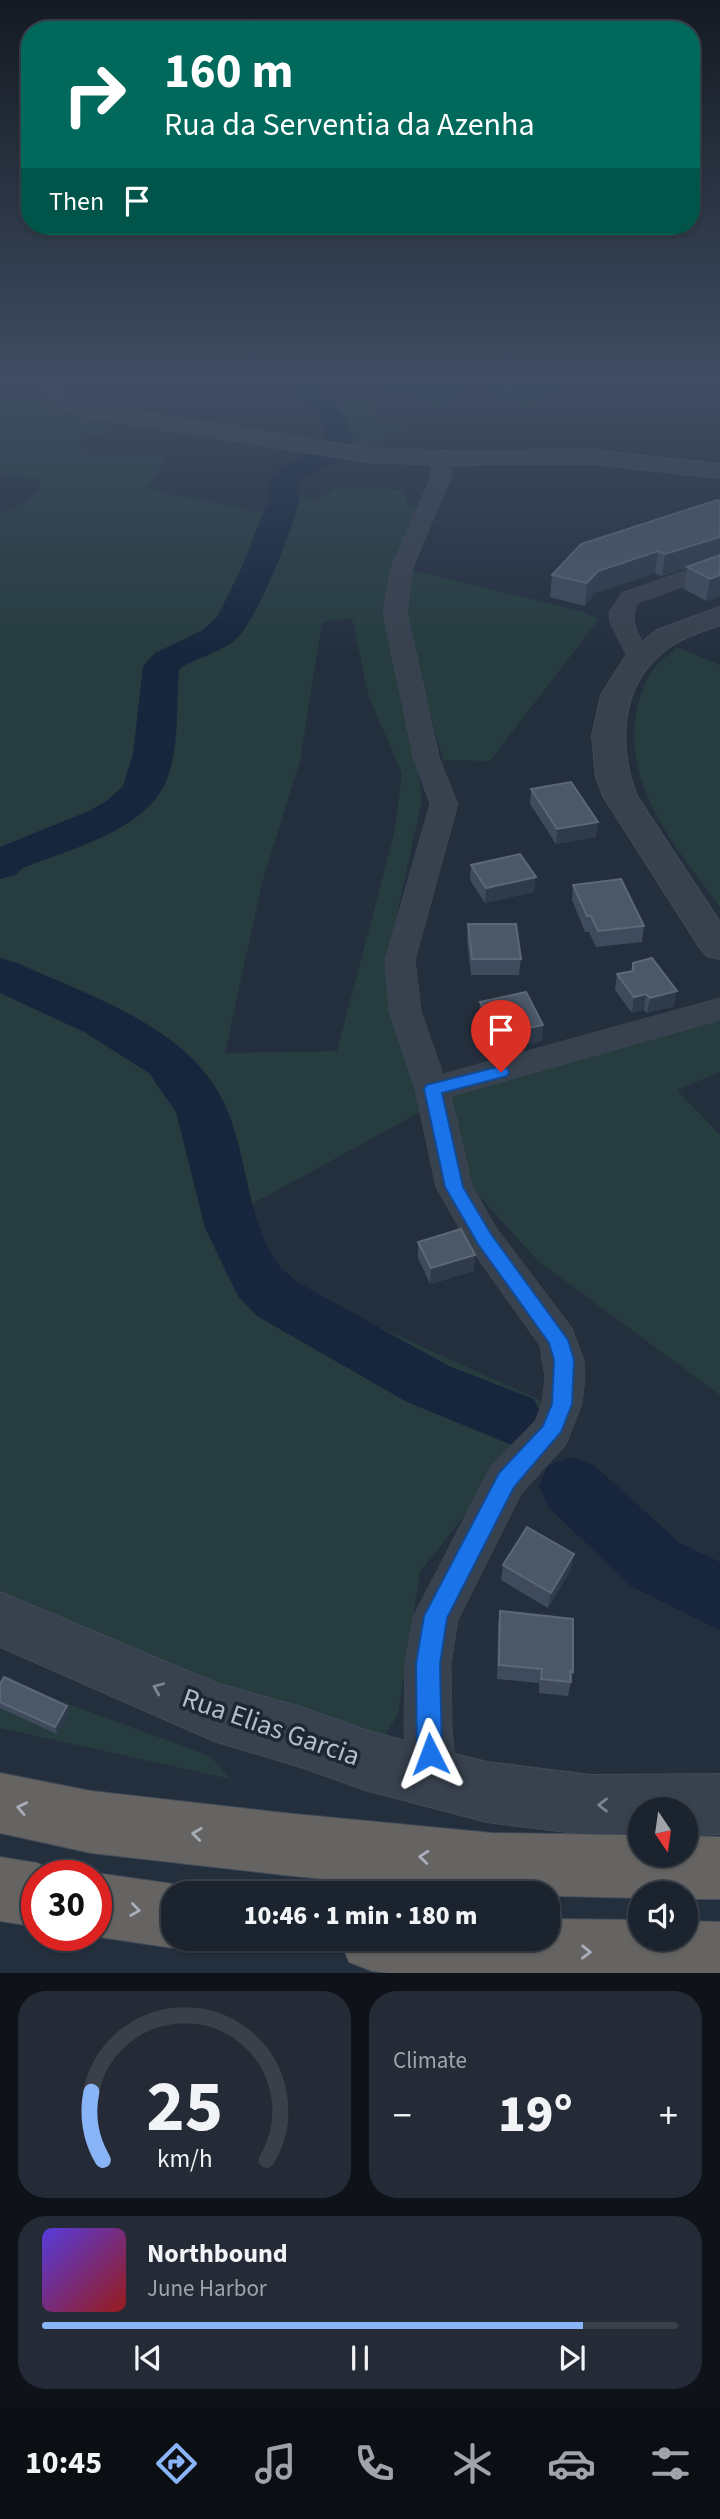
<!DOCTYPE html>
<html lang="en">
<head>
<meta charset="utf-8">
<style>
  :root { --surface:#1b232e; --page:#242b36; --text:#f1f3f6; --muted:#a0a4aa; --line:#39404a; --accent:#8ab4f8 }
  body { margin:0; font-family:"Source Sans 3",sans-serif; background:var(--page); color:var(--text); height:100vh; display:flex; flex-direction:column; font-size:26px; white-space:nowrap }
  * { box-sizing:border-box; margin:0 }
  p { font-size:23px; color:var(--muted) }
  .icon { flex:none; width:38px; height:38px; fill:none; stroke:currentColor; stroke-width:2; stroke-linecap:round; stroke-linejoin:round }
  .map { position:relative; height:1973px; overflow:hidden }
  .details { display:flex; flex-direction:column; gap:18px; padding:18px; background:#0f1319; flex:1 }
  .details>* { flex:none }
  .hud { position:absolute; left:21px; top:21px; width:679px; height:214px; border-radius:28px; box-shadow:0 2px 5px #0004,0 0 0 2px var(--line); background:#00695c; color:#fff; overflow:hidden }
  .needle { width:46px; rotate:167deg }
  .buttons { position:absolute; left:628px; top:1797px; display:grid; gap:14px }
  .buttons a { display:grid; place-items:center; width:70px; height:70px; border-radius:50%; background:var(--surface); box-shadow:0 2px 5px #0004,0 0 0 2px var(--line); font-size:35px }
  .speed { position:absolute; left:21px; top:1860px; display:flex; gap:14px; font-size:35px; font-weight:700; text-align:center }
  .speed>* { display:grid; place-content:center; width:91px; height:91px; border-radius:50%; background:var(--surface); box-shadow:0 2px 5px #0004,0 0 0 2px var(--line); line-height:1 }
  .speed .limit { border:10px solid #d22; background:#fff; color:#111 }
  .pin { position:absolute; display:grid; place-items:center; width:60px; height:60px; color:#fff; margin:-72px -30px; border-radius:50% 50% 50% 0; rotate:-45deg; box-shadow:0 0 7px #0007 }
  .pin .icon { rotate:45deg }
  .me { position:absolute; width:77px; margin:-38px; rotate:357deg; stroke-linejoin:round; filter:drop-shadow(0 0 5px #0008) }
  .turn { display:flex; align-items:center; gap:24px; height:147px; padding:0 28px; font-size:32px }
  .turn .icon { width:91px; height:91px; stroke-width:2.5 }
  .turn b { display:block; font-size:49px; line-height:60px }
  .then { display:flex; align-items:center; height:66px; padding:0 28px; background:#0003; gap:14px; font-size:26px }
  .big { font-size:52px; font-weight:800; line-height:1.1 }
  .details .card { flex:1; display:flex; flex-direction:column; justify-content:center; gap:10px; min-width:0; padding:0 24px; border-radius:28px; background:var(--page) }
  .details .dial { align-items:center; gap:0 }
  .dial svg { height:182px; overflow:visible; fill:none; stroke:var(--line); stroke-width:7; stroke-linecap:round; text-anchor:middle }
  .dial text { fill:var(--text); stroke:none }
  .song { display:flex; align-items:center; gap:21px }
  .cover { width:84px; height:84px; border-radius:10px; background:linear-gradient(135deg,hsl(250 70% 55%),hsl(0 70% 35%)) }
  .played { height:7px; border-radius:4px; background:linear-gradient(90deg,var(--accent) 85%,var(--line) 85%) }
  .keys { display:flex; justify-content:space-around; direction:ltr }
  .heat { display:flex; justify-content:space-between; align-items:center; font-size:38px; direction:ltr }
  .details .tiles { flex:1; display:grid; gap:18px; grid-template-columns:1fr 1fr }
  .card:last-child { grid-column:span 2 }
  .trip { position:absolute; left:161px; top:1881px; width:399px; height:70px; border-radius:28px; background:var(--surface); box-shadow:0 2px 5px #0004,0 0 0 2px var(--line); font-weight:800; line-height:70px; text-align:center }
  .tab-bar { display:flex; height:112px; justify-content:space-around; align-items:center; background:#0b0e12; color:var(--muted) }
  .tab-bar .icon { width:49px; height:49px }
  .tab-bar .active { color:var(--accent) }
  .tab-bar b { font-size:32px; color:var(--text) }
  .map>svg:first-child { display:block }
  .green { fill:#263c3f; fill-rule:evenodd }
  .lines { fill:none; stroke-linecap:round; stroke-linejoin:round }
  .river { fill:#17263c; fill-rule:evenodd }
  .minor-casing { stroke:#414a57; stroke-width:1 }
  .tertiary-casing { stroke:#414a57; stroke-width:2 }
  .trunk-casing { stroke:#434c59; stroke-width:2 }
  .minor { fill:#38414e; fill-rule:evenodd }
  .tertiary { fill:#38414e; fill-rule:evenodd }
  .trunk { fill:#656462; fill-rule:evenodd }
  .wall { fill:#3f4b5c }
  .shaded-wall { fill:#2f3b4b }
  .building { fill:#4b5868; stroke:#5c6777; stroke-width:2 }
  .oneway { stroke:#7c8592 }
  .oneway2 { stroke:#a8afba }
  .route { fill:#1a73e8; stroke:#114b97; stroke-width:2 }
  .labels { text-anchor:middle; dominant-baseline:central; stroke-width:7; stroke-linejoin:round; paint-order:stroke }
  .near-street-label { font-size:28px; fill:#b4bcc9; stroke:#1d2633 }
</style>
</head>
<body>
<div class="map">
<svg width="720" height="1973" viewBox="0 0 720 1973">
  <rect width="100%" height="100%" fill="#242f3e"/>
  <!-- green -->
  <g class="green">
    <path d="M287 381H305L327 402 369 397 377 423 414 422 370 449 332 444C332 421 307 392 287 381Z"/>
    <path d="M334 381H466L470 389 456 406 429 409 410 393 338 386Z"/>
    <path d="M505 381H583V383L557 392 527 411 484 394 488 388Z"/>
    <path d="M34 396C53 416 87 418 112 424L99 437 86 436 78 450 161 456 167 460 146 489 264 513 287 472 326 454 344 457 298 474 289 493 316 501 337 487 402 490 409 507 419 508 397 566 410 720 422 800 386 965 426 1109 243 1209 266 1265 293 1288 551 1405 420 1572 398 1714 382 1741 0 1605V514L25 503 41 489 39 479 0 476V400ZM352 618 369 698 402 773 395 830 337 1051 225 1053 262 883 300 761 322 622Z"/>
    <path d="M412 570 581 611 599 619 490 761 443 760 401 610Z"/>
    <path d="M677 647 720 665V907C678 849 624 791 636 714 639 697 645 678 657 665 663 658 671 653 677 647Z"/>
    <path d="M720 1014V1072L677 1090 720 1135V1395L538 1261 470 1186 447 1097Z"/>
    <path d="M0 1679 210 1756 231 1779 0 1728Z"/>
  </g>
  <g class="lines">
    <!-- river -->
    <g class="river">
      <path d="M284 381 315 382 346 418 354 440C344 467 318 468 297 483 298 488 300 494 299 499 294 529 257 618 237 638 221 653 197 657 179 669 176 705 180 748 166 781 147 830 68 850 23 868L15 875 0 879V847L89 811 108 800 123 786 133 754 143 666 155 653 203 630 217 617 241 569 269 498 267 481 281 467 323 446C334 418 296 400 284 381Z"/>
      <path d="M0 958 17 963C90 996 192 1028 226 1107 248 1157 246 1218 278 1264 283 1271 291 1276 297 1282L449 1366 534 1399 543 1418 534 1437 512 1445 407 1402 257 1316 238 1296 205 1228 176 1112 149 1073 84 1032 0 993Z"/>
      <path d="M571 1457 594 1465 680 1543 720 1562V1630L632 1587 548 1507 539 1486 548 1465Z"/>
    </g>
    <!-- minor casing -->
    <g class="minor-casing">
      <g id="minor">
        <path d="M441 452 451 458V477L412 570 407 613 440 760 458 804 415 960 421 1011 443 1074 720 998V1020L451 1096 472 1186 497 1229 572 1328 584 1360 585 1378 582 1404 566 1445 521 1494 458 1620 451 1664 452 1729 457 1778 449 1795 432 1803 415 1795 407 1778 404 1729 405 1664 413 1617 491 1466 535 1421 542 1404 545 1378 540 1346 471 1249 436 1187 415 1089 389 1011 385 960 430 804 414 760 383 613 390 570 431 477V458Z"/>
        <path d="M720 559V573L638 603C627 621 642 640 651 658L648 663 639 665 630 663 610 622 609 612 622 593Z"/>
      </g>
    </g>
    <!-- tertiary casing -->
    <g class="tertiary-casing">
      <g id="tertiary">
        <path d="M36 381H58L65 394 90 404 367 448 441 451 593 450 720 464V478L593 464 441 465 367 462 85 417 48 403Z"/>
        <path d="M720 607V625C700 632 678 639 662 653 619 689 618 747 637 796L720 922V959L707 956 698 945 603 796 596 777 592 736 601 695 627 654 657 630Z"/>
        <path d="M0 1592 216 1683 304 1708 365 1730 432 1748 487 1762 591 1775 720 1774V1834L686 1835V1810H640V1835H591L487 1822 365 1790 304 1768 214 1741 0 1647Z"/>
      </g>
    </g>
    <!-- trunk casing -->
    <g class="trunk-casing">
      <g id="trunk">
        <path d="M0 1773 91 1791 284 1813 492 1833 640 1835V1855H686V1836L720 1837V1899H686V1894H640V1898L474 1894 284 1875 91 1853 0 1833Z"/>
        <path d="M0 1857 37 1863 59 1873 61 1876H37V1927L0 1921Z"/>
        <path d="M96 1873 173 1884 196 1893 173 1894V1939H195L173 1948 93 1936H96V1876H89Z"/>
        <path d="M548 1919 640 1920V1939H686V1921L720 1922V1973H389L372 1971 349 1962 340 1939H548Z"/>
      </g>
    </g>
    <!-- minor -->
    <use href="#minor" class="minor"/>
    <!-- tertiary -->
    <use href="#tertiary" class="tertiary"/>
    <!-- trunk -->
    <use href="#trunk" class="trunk"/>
  </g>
  <!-- wall -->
  <g class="wall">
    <path d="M19 381H36L37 387 26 389Z"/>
    <path d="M720 501V596L706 601 684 589 687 568 662 576 655 573 595 593 585 606 550 597 552 575Z"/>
    <path d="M531 789 596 837 556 844 530 804Z"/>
    <path d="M471 865 534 892 485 903 470 880Z"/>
    <path d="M573 885 644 926 642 942 596 947 589 932H585L572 900Z"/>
    <path d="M468 924 521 959 519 975H471L467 940Z"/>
    <path d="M633 963 674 1006 647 1013 644 1010 632 1013 615 990 617 974 631 971Z"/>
    <path d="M480 1002 543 1025 542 1041 496 1050 479 1017Z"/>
    <path d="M418 1242 474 1271 430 1284 418 1258Z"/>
    <path d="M503 1565 571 1569 548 1608 501 1580Z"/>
    <path d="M500 1611 573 1672 568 1696 539 1693V1683L497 1679 498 1626Z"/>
    <path d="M0 1684 69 1713 57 1734 0 1708Z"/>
  </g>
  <!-- shaded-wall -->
  <g class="shaded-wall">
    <path d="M25 381H36L37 387 26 389Z"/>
    <path d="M720 537V557L662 576 665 554Z"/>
    <path d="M658 551 655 573 595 593 585 606 587 583 598 571Z"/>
    <path d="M720 575V596L706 601 710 579Z"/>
    <path d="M598 822 596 837 556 844 557 829Z"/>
    <path d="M536 877 534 892 485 903 486 888Z"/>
    <path d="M677 991 674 1006 647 1013 650 998Z"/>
    <path d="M646 994 644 1010 632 1013 634 997Z"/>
    <path d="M543 1025 542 1041 496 1050 497 1034Z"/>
    <path d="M475 1255 474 1271 430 1284 431 1268Z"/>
    <path d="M574 1554 571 1569 548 1608 551 1593Z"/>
    <path d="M67 1706 69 1713 57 1734 55 1727Z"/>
  </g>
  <!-- building -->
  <g class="building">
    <path d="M717 500 720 501V537L665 554 658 551 598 571 587 583 552 575 581 544Z"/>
    <path d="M720 555V575L710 579 687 567Z"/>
    <path d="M571 782 598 822 557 829 531 789Z"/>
    <path d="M520 854 536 877 486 888 471 865Z"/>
    <path d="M621 879 644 926 598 931 591 916H587L573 885Z"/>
    <path d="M468 924H516L521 959H472Z"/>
    <path d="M652 958 677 991 650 998 646 994 634 997 617 974 633 971V963Z"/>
    <path d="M526 992 543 1025 497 1034 480 1002Z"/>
    <path d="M461 1229 475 1255 431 1268 418 1242Z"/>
    <path d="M527 1527 574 1554 551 1593 503 1565Z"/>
    <path d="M500 1611 573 1619V1672L570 1671 571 1682 541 1679 542 1669 499 1665Z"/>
    <path d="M4 1677 67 1706 55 1727 0 1702V1684Z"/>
  </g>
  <!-- one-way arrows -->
  <defs><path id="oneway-chevron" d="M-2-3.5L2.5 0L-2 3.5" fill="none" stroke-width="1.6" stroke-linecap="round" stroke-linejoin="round" transform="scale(1.75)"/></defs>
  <g class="oneway">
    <use href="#oneway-chevron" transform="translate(158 1688) rotate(-157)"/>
    <use href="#oneway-chevron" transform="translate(603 1805) rotate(180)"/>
  </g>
  <g class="oneway2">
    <use href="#oneway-chevron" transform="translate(22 1808) rotate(-168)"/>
    <use href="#oneway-chevron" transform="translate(197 1834) rotate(-173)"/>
    <use href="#oneway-chevron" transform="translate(424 1857) rotate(-175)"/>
    <use href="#oneway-chevron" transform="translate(135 1910) rotate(8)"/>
    <use href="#oneway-chevron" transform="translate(586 1952) rotate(1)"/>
  </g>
  <!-- sky -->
  <linearGradient id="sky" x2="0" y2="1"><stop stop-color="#141a22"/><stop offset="0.58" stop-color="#3f4d63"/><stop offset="1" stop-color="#3f4d63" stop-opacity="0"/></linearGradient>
  <rect width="720" height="657" fill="url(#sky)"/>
  <!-- route -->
  <path class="route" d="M501 1066 507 1068 509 1072 507 1076 442 1093 463 1187 491 1234 568 1340 574 1360 572 1404 561 1432 514 1487 447 1618 440 1664 442 1754 438 1763 430 1766 421 1763 417 1754 416 1664 424 1616 499 1473 543 1426 552 1404 554 1360 549 1343 478 1244 445 1187 424 1089 426 1085Z"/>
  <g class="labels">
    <!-- near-street labels -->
    <g class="near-street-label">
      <text transform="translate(271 1727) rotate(19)">Rua Elias Garcia</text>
    </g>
  </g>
</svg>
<div class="buttons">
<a><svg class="needle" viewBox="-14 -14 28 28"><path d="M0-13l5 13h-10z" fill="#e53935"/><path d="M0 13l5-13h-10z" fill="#a0a4aa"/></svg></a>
<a><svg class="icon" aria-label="sound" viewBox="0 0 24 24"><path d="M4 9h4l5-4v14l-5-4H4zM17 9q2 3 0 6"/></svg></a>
</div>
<div class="speed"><div class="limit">30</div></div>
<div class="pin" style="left:501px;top:1072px;background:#d93025"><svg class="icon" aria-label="arrive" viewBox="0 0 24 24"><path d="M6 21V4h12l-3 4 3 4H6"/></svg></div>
<svg class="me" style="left:430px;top:1754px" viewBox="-20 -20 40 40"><path d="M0-17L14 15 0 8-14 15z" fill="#1a73e8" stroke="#fff" stroke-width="4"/></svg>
<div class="trip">10:46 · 1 min · 180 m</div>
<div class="hud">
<div class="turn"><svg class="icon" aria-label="right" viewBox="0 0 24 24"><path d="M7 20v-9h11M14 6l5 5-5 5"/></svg><div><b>160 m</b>Rua da Serventia da Azenha</div></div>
<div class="then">Then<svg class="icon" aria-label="arrive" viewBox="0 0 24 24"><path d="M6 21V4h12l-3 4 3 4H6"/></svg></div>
</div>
</div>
<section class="details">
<div class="tiles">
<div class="card dial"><svg viewBox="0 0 100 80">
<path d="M14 69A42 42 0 1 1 86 69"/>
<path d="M14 69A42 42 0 0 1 9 39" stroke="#8ab4f8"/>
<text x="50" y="56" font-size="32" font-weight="700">25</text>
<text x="50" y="72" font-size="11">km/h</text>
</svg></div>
<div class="card"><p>Climate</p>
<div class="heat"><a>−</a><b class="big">19°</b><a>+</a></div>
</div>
<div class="card">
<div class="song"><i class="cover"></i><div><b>Northbound</b><p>June Harbor</p></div></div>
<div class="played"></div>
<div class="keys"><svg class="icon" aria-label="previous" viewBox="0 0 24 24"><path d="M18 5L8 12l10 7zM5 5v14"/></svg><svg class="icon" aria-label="pause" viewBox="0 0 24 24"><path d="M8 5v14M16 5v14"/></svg><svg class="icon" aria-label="next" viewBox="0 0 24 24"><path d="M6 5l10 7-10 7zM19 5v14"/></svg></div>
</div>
</div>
</section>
<nav class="tab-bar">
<b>10:45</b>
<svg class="icon active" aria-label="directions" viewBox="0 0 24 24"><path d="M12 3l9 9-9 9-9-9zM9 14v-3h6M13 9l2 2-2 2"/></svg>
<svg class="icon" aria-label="music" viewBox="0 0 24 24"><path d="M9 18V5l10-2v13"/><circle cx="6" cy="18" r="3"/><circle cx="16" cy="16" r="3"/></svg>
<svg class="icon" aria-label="phone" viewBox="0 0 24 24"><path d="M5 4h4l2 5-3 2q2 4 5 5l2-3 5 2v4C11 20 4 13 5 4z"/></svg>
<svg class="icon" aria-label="climate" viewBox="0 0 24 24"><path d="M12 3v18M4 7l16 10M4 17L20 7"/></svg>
<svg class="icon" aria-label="car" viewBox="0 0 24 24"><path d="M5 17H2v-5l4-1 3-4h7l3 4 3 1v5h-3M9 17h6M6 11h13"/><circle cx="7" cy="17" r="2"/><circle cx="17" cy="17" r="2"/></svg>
<svg class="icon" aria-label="filters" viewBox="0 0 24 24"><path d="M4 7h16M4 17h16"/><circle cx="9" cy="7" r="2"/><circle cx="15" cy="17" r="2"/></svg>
</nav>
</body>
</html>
